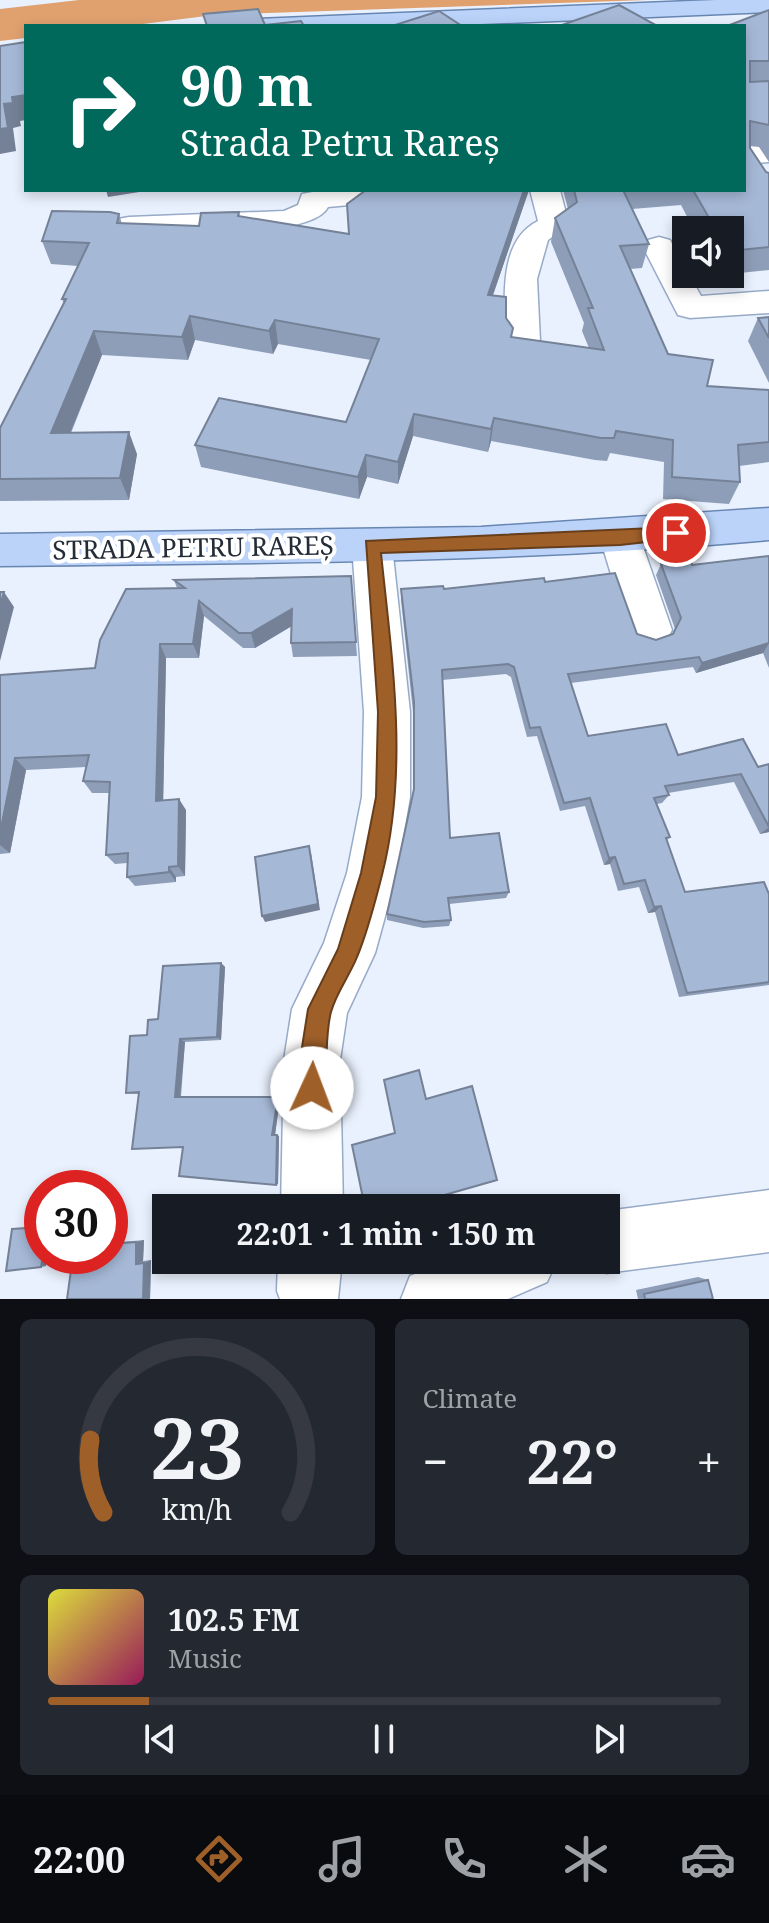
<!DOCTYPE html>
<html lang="en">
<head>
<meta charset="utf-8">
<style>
  :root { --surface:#171b24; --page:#242831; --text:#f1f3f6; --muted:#9ea1a6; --line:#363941; --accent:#9f5f29 }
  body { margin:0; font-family:"Noto Serif",serif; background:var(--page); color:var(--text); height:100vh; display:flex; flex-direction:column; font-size:30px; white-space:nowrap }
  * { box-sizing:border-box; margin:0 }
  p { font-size:26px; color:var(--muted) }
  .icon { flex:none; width:44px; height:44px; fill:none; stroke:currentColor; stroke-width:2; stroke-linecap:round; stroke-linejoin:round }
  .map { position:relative; height:1299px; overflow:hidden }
  .panel { display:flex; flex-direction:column; gap:20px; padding:20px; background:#0d0f14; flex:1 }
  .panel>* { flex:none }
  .banner { position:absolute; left:24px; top:24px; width:722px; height:168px; border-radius:0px; box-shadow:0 4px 12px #0003; background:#00695c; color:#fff; overflow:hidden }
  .controls { position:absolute; left:672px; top:216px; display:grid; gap:16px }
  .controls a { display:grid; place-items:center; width:72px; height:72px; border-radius:0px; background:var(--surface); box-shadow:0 4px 12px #0003; font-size:40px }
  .speed { position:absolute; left:24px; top:1170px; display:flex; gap:16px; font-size:40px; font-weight:700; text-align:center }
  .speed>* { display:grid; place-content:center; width:104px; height:104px; border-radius:50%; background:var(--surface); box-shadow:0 4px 12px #0003; line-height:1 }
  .speed .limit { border:12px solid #d22; background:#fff; color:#111 }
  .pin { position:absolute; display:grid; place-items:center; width:68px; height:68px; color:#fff; margin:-34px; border:4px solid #fff; border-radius:50%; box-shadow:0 2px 8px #0007 }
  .me { position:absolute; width:88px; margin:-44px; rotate:2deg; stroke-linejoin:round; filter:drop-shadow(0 0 6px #0008) }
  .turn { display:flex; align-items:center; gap:28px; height:168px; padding:0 24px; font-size:36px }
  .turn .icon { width:104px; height:104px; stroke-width:2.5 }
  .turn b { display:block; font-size:56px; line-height:68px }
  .big { font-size:60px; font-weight:700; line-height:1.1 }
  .panel .card { flex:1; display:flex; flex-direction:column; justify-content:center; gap:12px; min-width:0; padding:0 28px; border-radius:12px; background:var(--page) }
  .panel .dial { align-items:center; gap:0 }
  .dial svg { height:208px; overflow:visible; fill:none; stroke:var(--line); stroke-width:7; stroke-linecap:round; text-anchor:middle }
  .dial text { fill:var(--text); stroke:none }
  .song { display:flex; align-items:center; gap:24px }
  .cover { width:96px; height:96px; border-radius:12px; background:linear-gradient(135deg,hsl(60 70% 55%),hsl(330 70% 35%)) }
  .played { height:8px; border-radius:4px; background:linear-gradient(90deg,var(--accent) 15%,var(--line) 15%) }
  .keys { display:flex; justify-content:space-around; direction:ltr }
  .heat { display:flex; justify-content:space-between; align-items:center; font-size:44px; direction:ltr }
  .panel .tiles { flex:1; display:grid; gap:20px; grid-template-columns:1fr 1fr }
  .card:last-child { grid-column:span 2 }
  .trip { position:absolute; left:152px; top:1194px; width:468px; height:80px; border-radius:0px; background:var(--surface); box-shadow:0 4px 12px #0003; font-weight:700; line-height:80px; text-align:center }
  .dock { display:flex; height:128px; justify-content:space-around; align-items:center; background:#090b0e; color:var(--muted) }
  .dock .icon { width:56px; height:56px }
  .dock .current { color:var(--accent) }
  .dock b { font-size:36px; color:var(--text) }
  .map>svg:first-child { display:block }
  .water { fill:#e1a16f }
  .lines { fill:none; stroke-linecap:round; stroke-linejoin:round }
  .minor-casing { stroke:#97aac7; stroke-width:3 }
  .major-casing { stroke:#6886b2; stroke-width:3 }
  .minor { fill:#fff; fill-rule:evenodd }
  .major { fill:#bbd3f9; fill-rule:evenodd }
  .wall { fill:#8e9eb8 }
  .shaded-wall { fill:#748196 }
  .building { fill:#a5b8d6; stroke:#748196; stroke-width:2 }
  .route { fill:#9f5f29; stroke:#673e1b; stroke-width:2 }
  .labels { text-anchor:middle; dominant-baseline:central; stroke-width:8; stroke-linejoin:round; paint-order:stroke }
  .street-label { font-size:26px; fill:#242c37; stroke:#fff }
</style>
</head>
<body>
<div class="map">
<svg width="769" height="1299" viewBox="0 0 769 1299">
  <rect width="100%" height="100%" fill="#e9f1fe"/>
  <!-- water -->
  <path class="water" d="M79 0H647L214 15 127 26H26V38L0 41V9Z"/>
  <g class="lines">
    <!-- minor casing -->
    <g class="minor-casing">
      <g id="minor">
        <path d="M769 144V162L744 164V146Z"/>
        <path d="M323 190H429L424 196 414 199 328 207C313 239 166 234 129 235L118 233 114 226 118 219 129 217 284 211 298 205 302 194Z"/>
        <path d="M530 190H560L569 225 548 240 537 279 540 341 535 349 523 353 511 349 506 341C505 302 497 241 538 221Z"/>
        <path d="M659 237 670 240 701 296 769 291V313L690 318 678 315 643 247 648 240Z"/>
        <path d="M620 522 634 527 640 538 672 630 665 643 650 648 635 643 628 630 600 538 606 527Z"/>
        <path d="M372 530 386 535 392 546 410 712V797L397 873 375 953 347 1013 340 1060 343 1208H281L284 1060 292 1009 324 943 347 873 362 797 364 712 352 546 358 535Z"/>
        <path d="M769 1190V1252L606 1273 582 1260H606V1211Z"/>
        <path d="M278 1260H342L338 1299H280L277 1291Z"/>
        <path d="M449 1260H557L547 1282 508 1299H401L410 1276Z"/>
      </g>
    </g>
    <!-- major casing -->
    <g class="major-casing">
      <g id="major">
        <path d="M716 0H769V12L435 26H245L257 19Z"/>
        <path d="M769 508V540C513 563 257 563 0 566V534L481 527Z"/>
      </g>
    </g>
    <!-- minor -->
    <use href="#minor" class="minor"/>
    <!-- major -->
    <use href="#major" class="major"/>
  </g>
  <!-- wall -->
  <g class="wall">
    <path d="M769 10V162L759 147 750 146V148L766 172 769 173V270L730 274V230H694L681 205 632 209 649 244 642 268 630 269 668 354 707 386 769 390V462L739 466 740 482 729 504 663 499 664 462 610 453 607 461 595 460 491 441 488 452 413 436 398 484 367 477 359 499 201 467 195 445 346 422 371 360 278 344 273 354 195 340 188 360 102 355 71 433 137 454 129 500 0 501V428L64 304 62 299 78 266 51 264 42 241 119 214 122 224 199 226 239 212 240 217 349 234 347 204 529 190 493 295 506 318 512 337 589 348 582 331 584 323 551 242 555 218 568 209 563 190H744V26Z"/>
    <path d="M769 317V383L748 341 758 318Z"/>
    <path d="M769 556V668L763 653 696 673 693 667 571 683 588 736 678 755 758 767 769 764V832L760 834 734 782 668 793 669 795 662 803 657 804 670 837 667 840 685 892 769 894V985L679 997 655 912 648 913 639 887 618 891 610 864 604 865 585 806 560 811 537 736 527 737 511 677 506 674 442 680 450 838 509 892 506 898 449 904 451 920 449 926 423 928 387 920V914L413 792V712L401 600V589H444L545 582 637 634 656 640 672 634 675 629 656 575 661 564 692 565Z"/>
    <path d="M351 576 357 656 293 657 291 643 292 626 255 648H243L204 616 199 658H166L163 800 186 810 185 876 176 877V882L135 886 127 877V863L115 864 106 855 109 793H92L83 781 86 767 26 770 10 853 0 854V675L95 668 177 588 174 580Z"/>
    <path d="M221 963 225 967 221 1040 185 1042 181 1097 280 1098 275 1135 279 1136 278 1184 276 1185 183 1147 139 1094H132L126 1093 147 1035 158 1019Z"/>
    <path d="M144 1240 143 1261 151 1260 150 1299H67L110 1256V1243Z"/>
    <path d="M698 1277 708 1280 713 1299H638L636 1290Z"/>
  </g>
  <!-- shaded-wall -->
  <g class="shaded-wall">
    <path d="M26 95V120L20 121 21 126 13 128 16 151 0 154V129L4 104 12 97Z"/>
    <path d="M106 190H152L108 197Z"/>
    <path d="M524 190H529L485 318 488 295Z"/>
    <path d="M190 316 195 340 188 360 182 337Z"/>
    <path d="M275 320 278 344 273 354 269 331Z"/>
    <path d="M94 331 102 355 61 455 51 433Z"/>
    <path d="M414 414 413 436 398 484V462Z"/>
    <path d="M494 418 491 441 488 452 491 429Z"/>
    <path d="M129 432 137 454 129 500 120 478Z"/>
    <path d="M366 455 367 477 359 499 358 477Z"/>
    <path d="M4 592 14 607 0 661V606Z"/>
    <path d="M199 601 204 616 199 658 193 644Z"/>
    <path d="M292 609 295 624 255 648 251 633Z"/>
    <path d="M769 643 763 653 696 673 702 663Z"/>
    <path d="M160 644 166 658 163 812 156 801Z"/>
    <path d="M15 758 26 770 10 853 0 845V833Z"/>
    <path d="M179 799 186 810 185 876 178 866Z"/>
    <path d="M769 827V832L760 834Z"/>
    <path d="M311 853 320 910 265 922 262 916Z"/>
    <path d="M615 857 610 864 604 865 609 858Z"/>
    <path d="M169 867 176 877V882L169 872Z"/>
    <path d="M661 906 655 912 648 913 654 907Z"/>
    <path d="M221 963 225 967 221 1040 217 1037Z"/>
    <path d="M180 1039 185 1042 180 1098 175 1097Z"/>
    <path d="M278 1097 280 1098 275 1135H272Z"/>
    <path d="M277 1135 279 1136 278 1184 276 1185Z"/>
    <path d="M144 1240 143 1261 136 1264V1242Z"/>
    <path d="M43 1256H48L46 1266 41 1267Z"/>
    <path d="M151 1260 150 1299H143L144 1263Z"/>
  </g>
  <!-- building -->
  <g class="building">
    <path d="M619 5 654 24 649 26H559Z"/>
    <path d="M258 9 265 25 301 21 304 26H207L203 14Z"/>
    <path d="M769 10V61H750V82L769 81V125L750 121V148L766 172 769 173V247L730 251V230H716L693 190H744V26H727Z"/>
    <path d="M439 11 462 26H392Z"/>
    <path d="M26 42V95L12 97 13 103 4 104 8 128 0 129V46Z"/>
    <path d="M366 190H524L488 295 506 297V318L513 328 511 337 604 350 588 308H593L555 218 577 202 574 190H623L649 244 620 246 668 354 713 360 707 386 769 390V442L738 445 740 482 672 477 673 440 616 431 614 438H601L494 418 491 429 414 414 398 462 366 455 358 477 195 445 219 398 346 422 379 339 275 320 269 331 190 316 182 337 94 331 51 433 129 432 120 478 0 479V428L66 299H62L89 243 42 241 52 211 110 212 119 214 117 223 199 226 201 213 239 212 238 216 349 234 347 204Z"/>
    <path d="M769 317V338L758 318Z"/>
    <path d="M769 556V643L702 663 699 657 568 674 588 736 666 724 678 755 743 739 758 767 769 764V827L741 774 665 786 669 795 654 798 670 837 666 838 685 892 764 882 769 894V982L687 993 661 906 654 907 645 880 624 884 615 857 609 858 590 798 564 803 540 727 530 728 514 667 508 664 442 670 450 838 499 833 509 892 448 898 451 920 424 922 387 914 414 789V702L401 589 443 586 444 589 544 578 545 582 615 573 637 634 656 640 673 634 681 618 661 564 691 561 692 565Z"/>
    <path d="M351 576 356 642 291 643 292 609 251 633H239L199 601 193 644H160L156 801 179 799 178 866 169 867V872L127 877 128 853 106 855 110 782 83 781 89 755 15 758 0 833V675L95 668 100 640 126 589 185 588 174 580Z"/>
    <path d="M0 592H4L0 606Z"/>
    <path d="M309 846 318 904 262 916 255 857Z"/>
    <path d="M221 963 217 1037 180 1039 175 1097H278L272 1135H277L276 1185 179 1176 183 1147 132 1149 139 1092 126 1093 130 1036 147 1035 148 1020 158 1019 163 966Z"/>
    <path d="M419 1070 426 1099 472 1086 497 1180 399 1208H365L352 1145 395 1133 384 1080Z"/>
    <path d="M42 1227 43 1256 41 1267 6 1271 12 1229Z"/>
    <path d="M136 1242V1264L144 1263 143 1299H67L73 1256H110V1244Z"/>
    <path d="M708 1280 713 1299H645L644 1294Z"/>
  </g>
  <!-- route -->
  <path class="route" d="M676 527 682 529V538L620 545 381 553C392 660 409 769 382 875 375 902 368 931 357 957 350 975 336 993 331 1012 324 1037 329 1078 321 1097L312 1100 304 1097 300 1060 308 1009 338 949 361 873 376 797 378 712 366 541Z"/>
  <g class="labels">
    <!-- street labels -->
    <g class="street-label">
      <text transform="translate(193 547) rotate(-1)">STRADA PETRU RAREȘ</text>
    </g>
  </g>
</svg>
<div class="controls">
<a><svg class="icon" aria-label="sound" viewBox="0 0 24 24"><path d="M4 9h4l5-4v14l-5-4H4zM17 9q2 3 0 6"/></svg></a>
</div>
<div class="speed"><div class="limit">30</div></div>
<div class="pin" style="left:676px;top:533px;background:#d93025"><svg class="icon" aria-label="arrive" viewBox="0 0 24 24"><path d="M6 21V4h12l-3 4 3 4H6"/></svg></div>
<svg class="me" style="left:312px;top:1088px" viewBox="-20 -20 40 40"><circle r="19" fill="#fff"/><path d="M0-13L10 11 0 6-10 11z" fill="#9f5f29"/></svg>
<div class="trip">22:01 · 1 min · 150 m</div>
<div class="banner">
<div class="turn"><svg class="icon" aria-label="right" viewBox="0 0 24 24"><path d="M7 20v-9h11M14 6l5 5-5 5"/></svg><div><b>90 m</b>Strada Petru Rareș</div></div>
</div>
</div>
<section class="panel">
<div class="tiles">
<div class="card dial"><svg viewBox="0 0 100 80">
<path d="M14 69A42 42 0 1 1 86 69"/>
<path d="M14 69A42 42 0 0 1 9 41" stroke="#9f5f29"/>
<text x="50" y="56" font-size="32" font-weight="700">23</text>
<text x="50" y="72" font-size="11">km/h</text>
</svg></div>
<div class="card"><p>Climate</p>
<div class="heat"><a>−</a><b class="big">22°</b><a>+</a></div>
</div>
<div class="card">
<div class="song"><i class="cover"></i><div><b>102.5 FM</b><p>Music</p></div></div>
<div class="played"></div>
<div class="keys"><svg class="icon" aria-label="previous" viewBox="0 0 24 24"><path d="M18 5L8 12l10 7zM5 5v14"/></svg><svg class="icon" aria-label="pause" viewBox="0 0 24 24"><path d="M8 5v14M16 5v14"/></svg><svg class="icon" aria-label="next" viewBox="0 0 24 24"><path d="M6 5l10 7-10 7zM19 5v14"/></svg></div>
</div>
</div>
</section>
<nav class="dock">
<b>22:00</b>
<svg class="icon current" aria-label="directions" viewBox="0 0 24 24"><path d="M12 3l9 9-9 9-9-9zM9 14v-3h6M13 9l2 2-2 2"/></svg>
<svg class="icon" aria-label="music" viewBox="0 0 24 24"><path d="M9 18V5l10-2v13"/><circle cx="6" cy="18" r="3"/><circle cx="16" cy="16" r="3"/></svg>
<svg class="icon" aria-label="phone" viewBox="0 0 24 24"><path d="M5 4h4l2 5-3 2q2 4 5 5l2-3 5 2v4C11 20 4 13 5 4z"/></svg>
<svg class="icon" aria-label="climate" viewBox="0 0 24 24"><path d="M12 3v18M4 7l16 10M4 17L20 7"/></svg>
<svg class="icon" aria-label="car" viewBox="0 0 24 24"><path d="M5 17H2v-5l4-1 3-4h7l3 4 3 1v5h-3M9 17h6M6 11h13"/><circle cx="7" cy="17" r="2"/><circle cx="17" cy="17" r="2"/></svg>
</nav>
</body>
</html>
